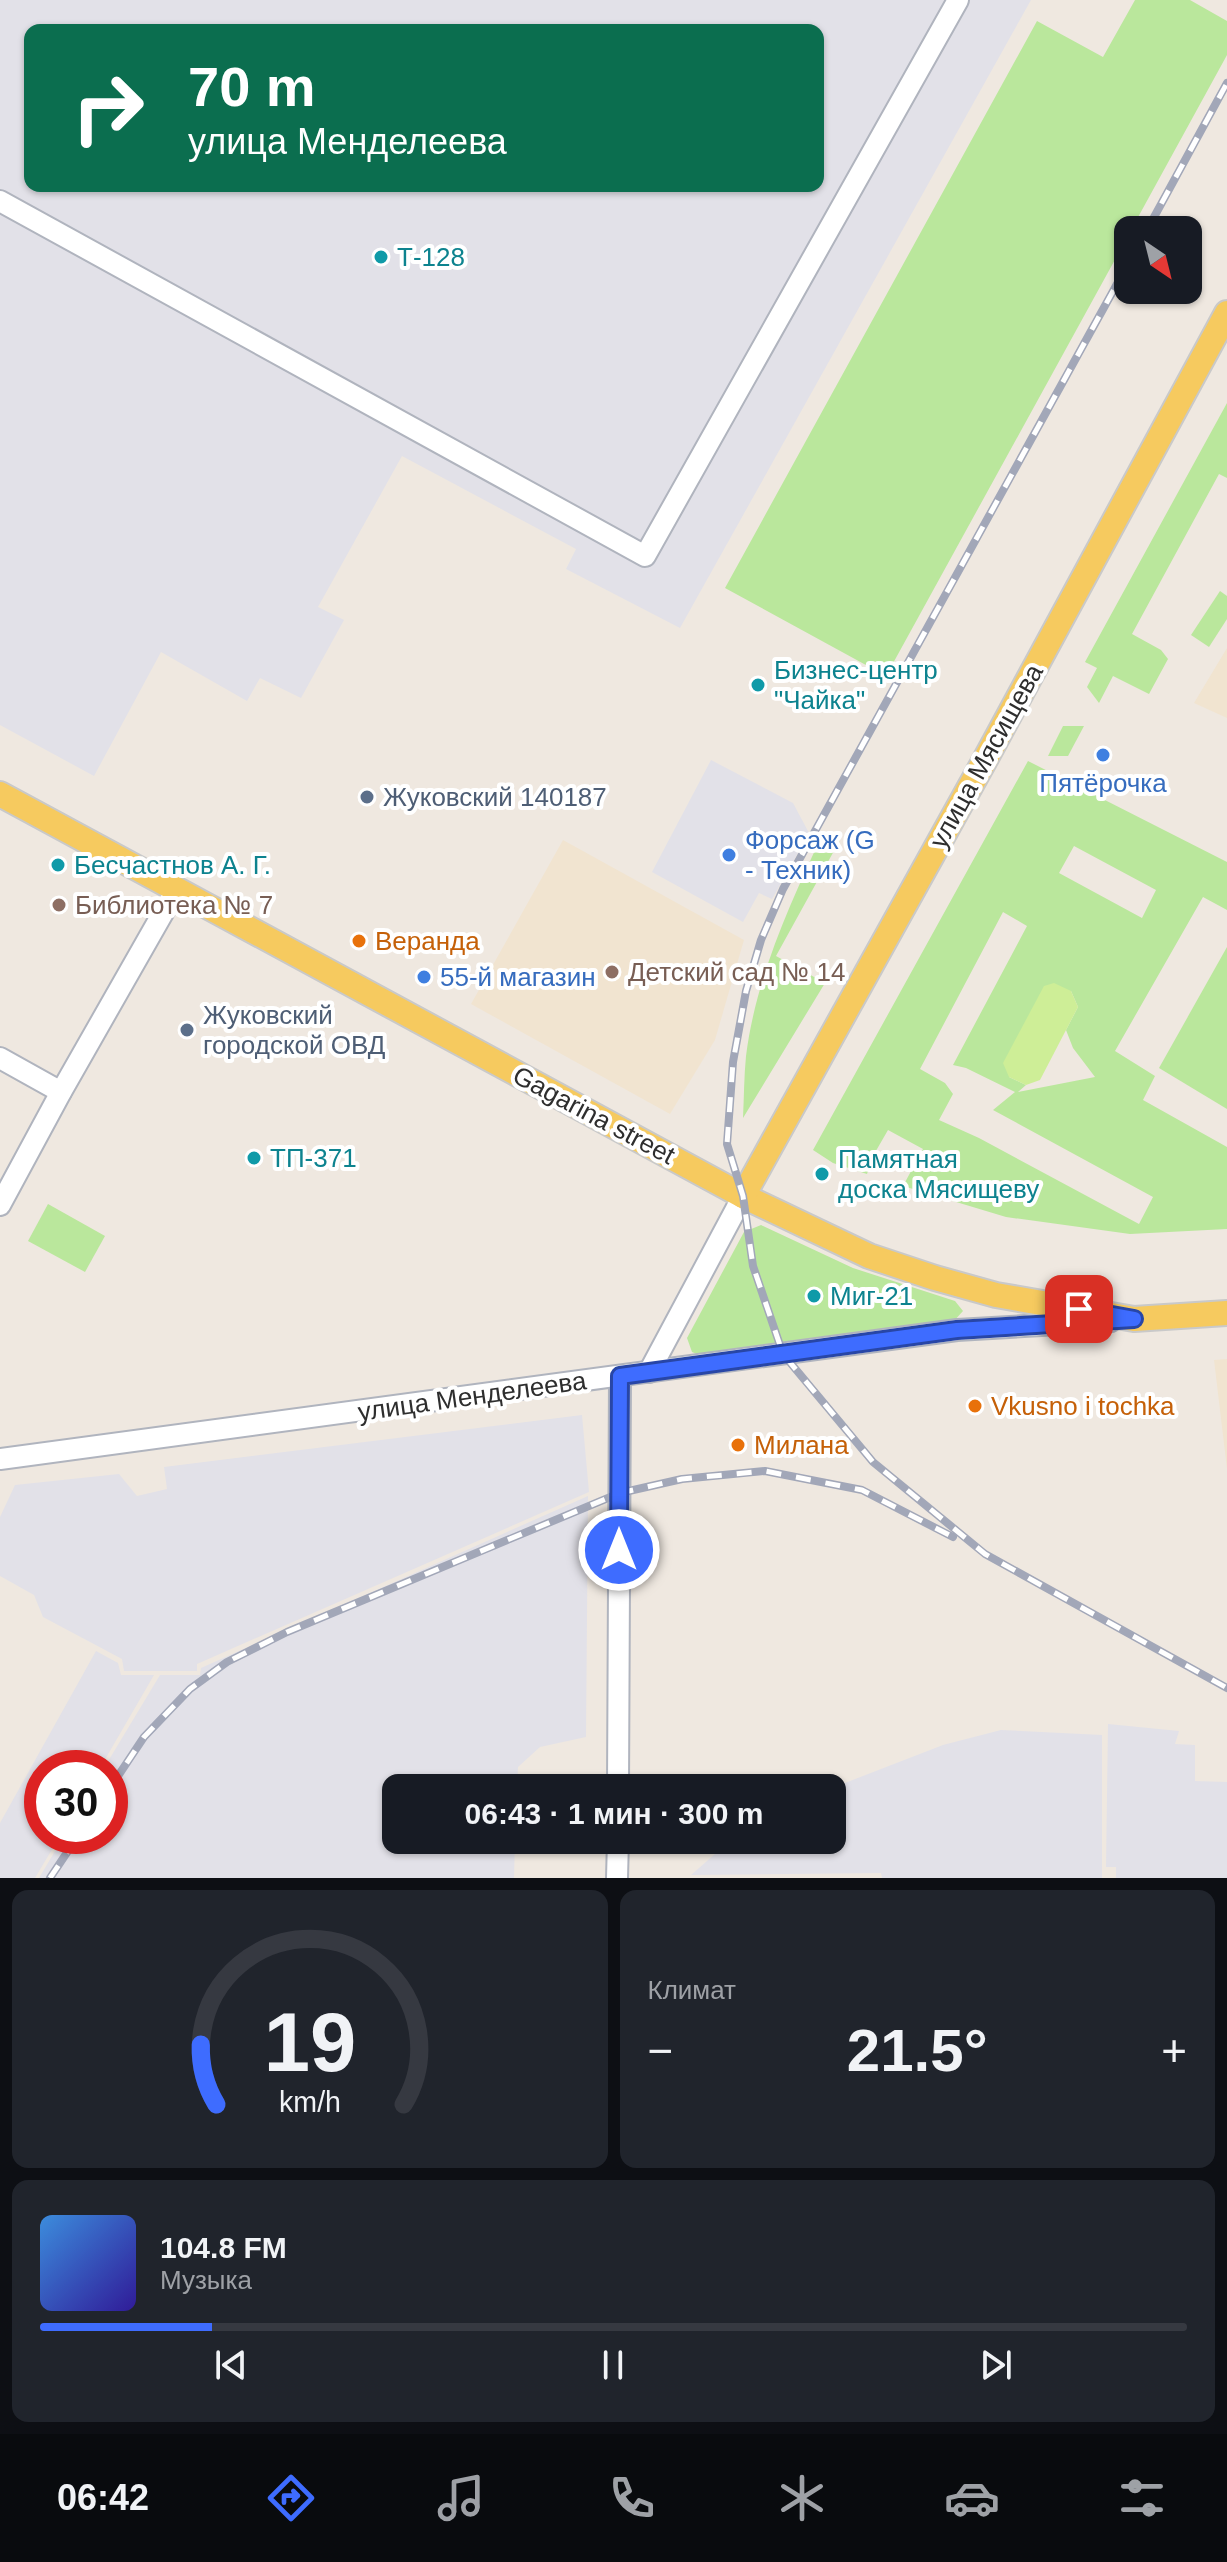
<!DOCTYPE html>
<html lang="ru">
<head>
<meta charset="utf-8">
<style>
  :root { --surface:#171b24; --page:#20242c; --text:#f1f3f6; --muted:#9ea1a6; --line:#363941; --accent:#3e6cff }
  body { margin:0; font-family:Arial,sans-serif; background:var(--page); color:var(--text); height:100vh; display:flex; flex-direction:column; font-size:30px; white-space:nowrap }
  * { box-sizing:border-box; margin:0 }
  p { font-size:26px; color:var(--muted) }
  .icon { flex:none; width:44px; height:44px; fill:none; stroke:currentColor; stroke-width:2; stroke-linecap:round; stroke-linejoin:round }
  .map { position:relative; height:1878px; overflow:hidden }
  .side { display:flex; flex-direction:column; gap:12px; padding:12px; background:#0d0f14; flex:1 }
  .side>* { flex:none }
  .top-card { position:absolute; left:24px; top:24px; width:800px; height:168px; border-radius:16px; box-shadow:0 2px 6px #0004; background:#0b6e4f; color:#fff; overflow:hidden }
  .needle { width:52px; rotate:145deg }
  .buttons { position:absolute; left:1114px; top:216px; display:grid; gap:16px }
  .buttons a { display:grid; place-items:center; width:88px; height:88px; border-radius:16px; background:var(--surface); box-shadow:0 2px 6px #0004; font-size:40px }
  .speed { position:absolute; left:24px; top:1750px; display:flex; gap:16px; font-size:40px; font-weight:700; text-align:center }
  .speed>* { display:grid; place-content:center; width:104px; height:104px; border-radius:50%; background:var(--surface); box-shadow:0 2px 6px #0004; line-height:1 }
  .speed .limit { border:12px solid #d22; background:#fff; color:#111 }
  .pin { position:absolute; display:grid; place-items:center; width:68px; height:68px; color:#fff; margin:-34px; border-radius:16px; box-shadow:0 4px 12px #0006 }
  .me { position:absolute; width:88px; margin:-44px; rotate:0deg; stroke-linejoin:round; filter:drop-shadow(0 0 6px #0008) }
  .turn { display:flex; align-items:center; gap:28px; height:168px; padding:0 32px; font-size:36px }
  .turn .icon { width:104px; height:104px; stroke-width:2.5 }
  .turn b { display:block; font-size:56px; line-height:68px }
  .big { font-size:60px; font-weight:600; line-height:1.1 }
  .side .card { flex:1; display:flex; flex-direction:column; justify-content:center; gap:12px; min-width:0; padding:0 28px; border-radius:16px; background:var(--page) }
  .side .dial { align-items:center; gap:0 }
  .dial svg { height:208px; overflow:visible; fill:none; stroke:var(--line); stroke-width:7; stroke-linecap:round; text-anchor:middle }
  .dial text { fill:var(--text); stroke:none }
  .song { display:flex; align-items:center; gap:24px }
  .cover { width:96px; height:96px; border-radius:12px; background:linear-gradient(135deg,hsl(210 70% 55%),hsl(250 70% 35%)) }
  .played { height:8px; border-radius:4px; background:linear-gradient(90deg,var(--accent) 15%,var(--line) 15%) }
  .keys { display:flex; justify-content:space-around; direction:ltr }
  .heat { display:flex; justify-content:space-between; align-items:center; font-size:44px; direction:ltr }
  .side .tiles { flex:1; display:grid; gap:12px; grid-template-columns:1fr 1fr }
  .card:last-child { grid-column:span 2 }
  .trip { position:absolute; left:382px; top:1774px; width:464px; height:80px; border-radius:16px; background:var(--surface); box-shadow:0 2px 6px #0004; font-weight:600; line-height:80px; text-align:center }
  .menu { display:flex; height:128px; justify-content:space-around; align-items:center; background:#090b0e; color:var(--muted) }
  .menu .icon { width:56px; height:56px }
  .menu .current { color:var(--accent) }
  .menu b { font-size:36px; color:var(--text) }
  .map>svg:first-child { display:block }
  .industrial { fill:#e2e1e8; fill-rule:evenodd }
  .education { fill:#f1e4d0 }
  .green { fill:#bae79c; fill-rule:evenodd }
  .pitch { fill:#ceee97 }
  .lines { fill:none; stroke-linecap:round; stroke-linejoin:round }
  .minor-casing { stroke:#b0b4be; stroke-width:24 }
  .major-casing { stroke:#c9c9c9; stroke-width:28 }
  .minor { stroke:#fff; stroke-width:20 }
  .major { stroke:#f6ca5f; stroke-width:24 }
  .rail-casing { stroke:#a2a7b8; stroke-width:8 }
  .rail { stroke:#fff; stroke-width:5; stroke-dasharray:15; stroke-linecap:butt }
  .route-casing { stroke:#2846a6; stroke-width:20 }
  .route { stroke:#3e6cff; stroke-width:14 }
  .culture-dot { fill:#0f9aa8; stroke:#fff; stroke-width:3 }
  .shop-dot { fill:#3f7fe0; stroke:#fff; stroke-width:3 }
  .service-dot { fill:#5c6f8a; stroke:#fff; stroke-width:3 }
  .education-dot { fill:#8d6e63; stroke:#fff; stroke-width:3 }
  .food-dot { fill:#e8710a; stroke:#fff; stroke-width:3 }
  .labels { text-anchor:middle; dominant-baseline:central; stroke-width:8; stroke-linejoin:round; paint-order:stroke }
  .culture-label { font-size:26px; fill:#0d838f; stroke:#fff; text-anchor:start }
  .street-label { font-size:26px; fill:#2e2e2e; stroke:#fff }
  .shop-label { font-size:26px; fill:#366cbe; stroke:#fff; text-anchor:start }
  .service-label { font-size:26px; fill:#4e5e75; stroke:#fff; text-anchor:start }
  .education-label { font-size:26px; fill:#785e54; stroke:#fff; text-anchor:start }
  .food-label { font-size:26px; fill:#c56008; stroke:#fff; text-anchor:start }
</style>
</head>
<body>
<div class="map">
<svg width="1227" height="1878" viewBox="0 0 1227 1878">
  <rect width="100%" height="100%" fill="#efe8e0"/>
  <!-- industrial -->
  <g class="industrial">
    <path d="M0 0H1031L680 628 566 569 576 549 402 456 318 607 344 620 301 698 260 678 247 701 161 652 94 776 0 725ZM30 30H818V186H30Z"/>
    <path d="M711 760 793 803 809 833 772 899 759 893 743 922 652 872Z"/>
    <path d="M582 1415 589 1492 197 1664V1671H124L122 1659 43 1617 34 1595 0 1576V1517L15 1485 119 1474 137 1496 167 1489 164 1467Z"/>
    <path d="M588 1496 586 1737 540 1747 518 1767 517 1788H396V1840H515L514 1878H39L64 1836H110V1768H104L160 1675H200L201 1668Z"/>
    <path d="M96 1651 118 1663 121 1675H154L100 1768H42V1836H60L35 1878H0V1823Z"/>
    <path d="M1108 1724 1179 1731 1175 1744 1195 1745V1781L1227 1782V1878H1116V1867H1106Z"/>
    <path d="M1001 1730 1102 1735V1878H882L881 1873 691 1875 731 1840H832V1788L943 1745Z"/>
  </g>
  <!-- education -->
  <g class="education">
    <path d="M1227 648V718L1194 703Z"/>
    <path d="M563 840 744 940 715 1040 670 1114 471 1004Z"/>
    <path d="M1227 1359V1469L1214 1360Z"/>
  </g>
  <!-- green -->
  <g class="green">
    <path d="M1135 0H1190L1227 21V55L1131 230H1128V236L886 676 725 588 1037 21 1103 57Z"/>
    <path d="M1227 403V478L1219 474 1132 634 1161 650 1168 659 1149 694 1113 676 1099 703 1087 687 1097 668 1085 662Z"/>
    <path d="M1220 591 1227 596V619L1209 647 1191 635Z"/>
    <path d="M1063 726H1084L1068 756H1048Z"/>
    <path d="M1028 761 1227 862V910L1203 897 1115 1051 1155 1076 1143 1100 1227 1147V1229L1130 1234 1006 1217 903 1186 923 1149 888 1130 873 1156 867 1174 833 1163 813 1150ZM1074 846 1156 890 1142 918 1059 873ZM1003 912 1027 926 953 1065 966 1068 1015 1092 993 1110 1153 1197 1139 1224 979 1138 939 1120 953 1094 945 1083 920 1069ZM1071 991 1078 1007 1066 1030 1073 1048 1095 1077 1018 1092 1026 1085 1009 1077Z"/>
    <path d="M823 833 840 840 776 956 825 983 743 1118C744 1097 744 1076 746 1056 756 977 790 904 823 833Z"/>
    <path d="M1227 947V1109L1159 1068Z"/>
    <path d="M48 1204 105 1236 85 1272 28 1241Z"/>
    <path d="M761 1225 853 1268 955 1301 963 1311 953 1322 706 1358 692 1352 687 1338 744 1232Z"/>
  </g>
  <!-- pitch -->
  <path class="pitch" d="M1054 983 1071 991 1078 1007 1040 1080 1026 1085 1009 1077 1003 1063 1044 986Z"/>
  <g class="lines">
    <!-- minor casing -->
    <g class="minor-casing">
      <g id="minor">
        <path d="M0 201 645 556 958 0"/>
        <path d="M0 1058 61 1092"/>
        <path d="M0 1205 61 1092 176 890"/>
        <path d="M649 1372 743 1196"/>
        <path d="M0 1459 957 1330 1111 1321"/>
        <path d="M618 1788 620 1376"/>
        <path d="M617 1878 618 1840"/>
      </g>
    </g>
    <!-- major casing -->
    <g class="major-casing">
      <g id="major">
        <path d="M0 794 743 1196 869 1256 935 1278 996 1295 1134 1319 1227 1313"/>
        <path d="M743 1196 986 758 1227 313"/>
      </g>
    </g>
    <!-- minor -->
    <use href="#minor" class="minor"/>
    <!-- major -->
    <use href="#major" class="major"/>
    <!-- rail casing -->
    <g class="rail-casing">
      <g id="rail">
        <path d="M1147 230 1227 83"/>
        <path d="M1128 264 783 889 761 940 746 991 733 1062 727 1144 743 1196 753 1266 783 1354 873 1462 985 1554 1227 1688"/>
        <path d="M110 1788 144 1737 190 1689 227 1662 287 1632 620 1493 682 1479 765 1471 862 1490 953 1537"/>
        <path d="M50 1878 78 1836"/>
      </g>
    </g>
    <!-- rail -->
    <use href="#rail" class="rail"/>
  </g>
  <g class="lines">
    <!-- route casing -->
    <g class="route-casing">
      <path id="route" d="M619 1550 620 1376 957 1330 1134 1319 1079 1309"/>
    </g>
    <!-- route -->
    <use href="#route" class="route"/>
  </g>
  <!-- markers -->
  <g class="culture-dot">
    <circle cx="381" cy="257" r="8"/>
    <circle cx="758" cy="685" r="8"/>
    <circle cx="58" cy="865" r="8"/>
    <circle cx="254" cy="1158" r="8"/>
    <circle cx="822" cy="1174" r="8"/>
    <circle cx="814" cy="1296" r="8"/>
  </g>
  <g class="shop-dot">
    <circle cx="1103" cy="755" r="8"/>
    <circle cx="729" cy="855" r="8"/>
    <circle cx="424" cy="977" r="8"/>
  </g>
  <g class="service-dot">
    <circle cx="367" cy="797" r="8"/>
    <circle cx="187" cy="1030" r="8"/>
  </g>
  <g class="education-dot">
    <circle cx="59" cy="905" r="8"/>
    <circle cx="612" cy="972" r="8"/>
  </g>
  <g class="food-dot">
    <circle cx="359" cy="941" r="8"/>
    <circle cx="975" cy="1406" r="8"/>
    <circle cx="738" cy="1445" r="8"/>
  </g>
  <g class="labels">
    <!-- culture labels -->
    <g class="culture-label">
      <text x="397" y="257">Т-128</text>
      <text x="774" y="670">Бизнес-центр<tspan x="774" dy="30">"Чайка"</tspan></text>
      <text x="74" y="865">Бесчастнов А. Г.</text>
      <text x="270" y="1158">ТП-371</text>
      <text x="838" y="1159">Памятная<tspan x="838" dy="30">доска Мясищеву</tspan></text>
      <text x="830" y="1296">Миг-21</text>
    </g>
    <!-- street labels -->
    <g class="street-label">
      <text transform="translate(986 756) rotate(-61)">улица Мясищева</text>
      <text transform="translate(594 1115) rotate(28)">Gagarina street</text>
      <text transform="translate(472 1396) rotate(-8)">улица Менделеева</text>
    </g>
    <!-- shop labels -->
    <g class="shop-label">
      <text x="1103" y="783" text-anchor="middle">Пятёрочка</text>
      <text x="745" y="840">Форсаж (G<tspan x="745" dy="30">- Техник)</tspan></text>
      <text x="440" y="977">55-й магазин</text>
    </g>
    <!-- service labels -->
    <g class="service-label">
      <text x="383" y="797">Жуковский 140187</text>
      <text x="203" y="1015">Жуковский<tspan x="203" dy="30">городской ОВД</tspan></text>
    </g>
    <!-- education labels -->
    <g class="education-label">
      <text x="75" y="905">Библиотека № 7</text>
      <text x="628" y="972">Детский сад № 14</text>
    </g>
    <!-- food labels -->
    <g class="food-label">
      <text x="375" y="941">Веранда</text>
      <text x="991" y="1406">Vkusno i tochka</text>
      <text x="754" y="1445">Милана</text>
    </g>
  </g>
</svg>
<div class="buttons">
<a><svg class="needle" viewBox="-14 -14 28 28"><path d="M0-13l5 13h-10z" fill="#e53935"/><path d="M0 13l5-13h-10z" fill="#9ea1a6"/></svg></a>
</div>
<div class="speed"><div class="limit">30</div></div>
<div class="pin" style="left:1079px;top:1309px;background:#d93025"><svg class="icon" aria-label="arrive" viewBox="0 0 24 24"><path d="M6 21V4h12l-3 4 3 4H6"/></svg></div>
<svg class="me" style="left:619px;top:1550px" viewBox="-20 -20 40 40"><circle r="17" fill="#3e6cff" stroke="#fff" stroke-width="3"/><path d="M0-11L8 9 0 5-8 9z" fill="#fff"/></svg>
<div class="trip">06:43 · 1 мин · 300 m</div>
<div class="top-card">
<div class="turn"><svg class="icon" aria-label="right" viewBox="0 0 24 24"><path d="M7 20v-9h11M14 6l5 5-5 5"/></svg><div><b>70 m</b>улица Менделеева</div></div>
</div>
</div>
<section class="side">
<div class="tiles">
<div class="card dial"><svg viewBox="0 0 100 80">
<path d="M14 69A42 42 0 1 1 86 69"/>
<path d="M14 69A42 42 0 0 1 8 46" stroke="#3e6cff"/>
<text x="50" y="56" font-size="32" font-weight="700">19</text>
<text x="50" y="72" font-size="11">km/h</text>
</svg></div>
<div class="card"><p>Климат</p>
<div class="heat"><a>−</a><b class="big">21.5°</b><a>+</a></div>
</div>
<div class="card">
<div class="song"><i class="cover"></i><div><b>104.8 FM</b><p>Музыка</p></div></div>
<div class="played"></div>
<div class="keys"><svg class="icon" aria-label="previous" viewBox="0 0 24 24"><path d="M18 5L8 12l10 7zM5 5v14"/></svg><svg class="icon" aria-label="pause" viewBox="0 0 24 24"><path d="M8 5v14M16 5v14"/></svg><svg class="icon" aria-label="next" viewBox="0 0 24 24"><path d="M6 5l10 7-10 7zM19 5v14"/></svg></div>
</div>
</div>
</section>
<nav class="menu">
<b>06:42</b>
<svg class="icon current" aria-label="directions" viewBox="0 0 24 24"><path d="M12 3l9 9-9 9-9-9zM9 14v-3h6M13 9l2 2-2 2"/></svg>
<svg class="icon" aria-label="music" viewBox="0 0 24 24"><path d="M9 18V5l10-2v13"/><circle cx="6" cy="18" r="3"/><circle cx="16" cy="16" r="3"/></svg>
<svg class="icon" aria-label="phone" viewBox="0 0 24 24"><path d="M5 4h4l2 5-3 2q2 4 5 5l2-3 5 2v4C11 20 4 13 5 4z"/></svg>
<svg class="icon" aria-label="climate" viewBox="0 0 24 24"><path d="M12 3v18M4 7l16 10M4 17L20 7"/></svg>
<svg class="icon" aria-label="car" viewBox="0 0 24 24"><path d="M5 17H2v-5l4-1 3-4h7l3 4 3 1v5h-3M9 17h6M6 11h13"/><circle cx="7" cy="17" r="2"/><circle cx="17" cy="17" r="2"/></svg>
<svg class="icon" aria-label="filters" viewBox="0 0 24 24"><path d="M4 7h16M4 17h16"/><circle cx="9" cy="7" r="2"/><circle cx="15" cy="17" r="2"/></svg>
</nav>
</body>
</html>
